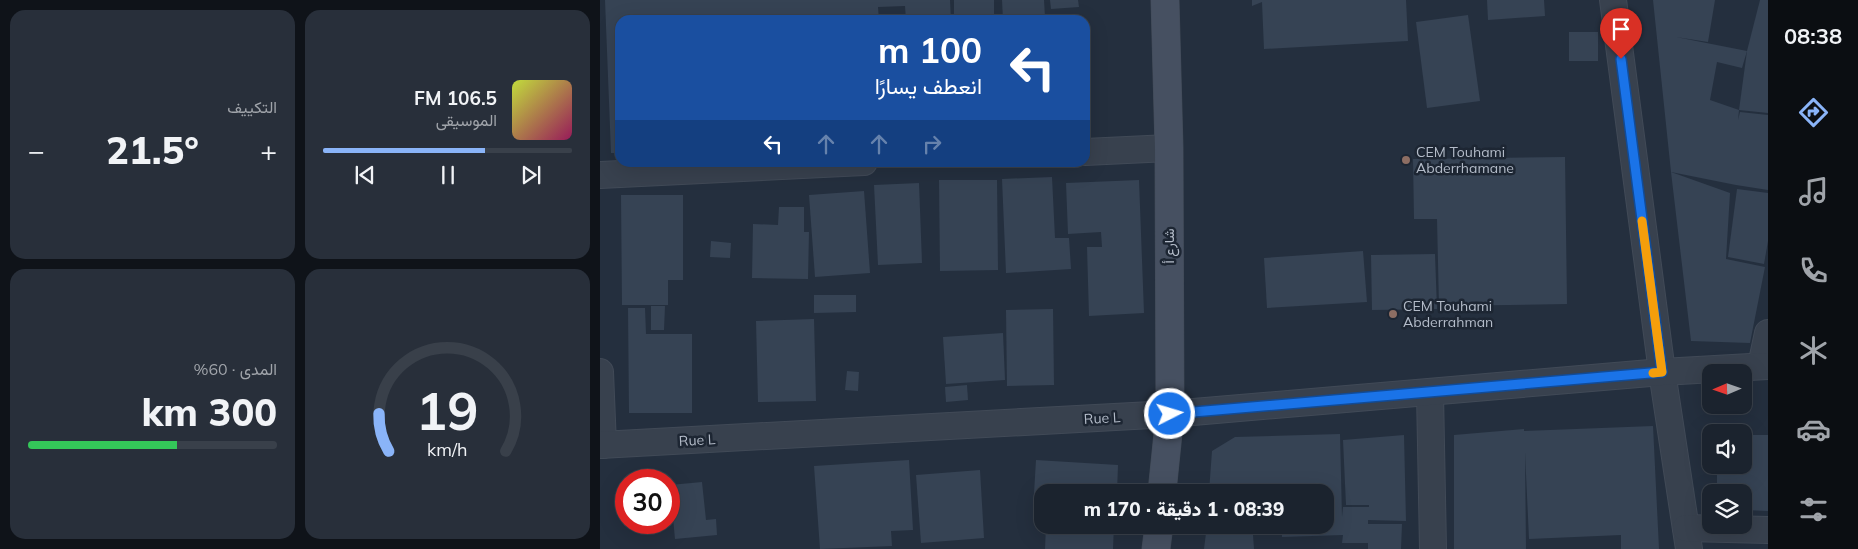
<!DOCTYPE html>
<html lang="ar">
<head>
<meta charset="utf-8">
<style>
  :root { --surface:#1b232e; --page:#282f3a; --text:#f1f3f6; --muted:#a0a4aa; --line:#39404a; --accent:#8ab4f8 }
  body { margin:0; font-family:Mulish,Vazirmatn,sans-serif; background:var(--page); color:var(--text); direction:rtl; height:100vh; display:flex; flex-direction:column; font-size:19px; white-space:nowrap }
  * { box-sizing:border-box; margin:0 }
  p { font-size:16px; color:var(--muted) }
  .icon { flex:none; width:28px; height:28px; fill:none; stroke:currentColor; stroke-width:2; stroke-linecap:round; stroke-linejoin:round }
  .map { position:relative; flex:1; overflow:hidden; direction:ltr }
  .drawer { display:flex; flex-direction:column; gap:10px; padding:10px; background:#0f1319; width:600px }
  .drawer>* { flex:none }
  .top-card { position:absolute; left:15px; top:15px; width:475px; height:152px; border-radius:15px; box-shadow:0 5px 20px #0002,0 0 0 1px var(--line); direction:rtl; background:#1a4fa0; color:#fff; overflow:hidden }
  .needle { width:32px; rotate:268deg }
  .buttons { position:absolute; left:1102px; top:364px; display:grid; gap:10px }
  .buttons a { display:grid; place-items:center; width:50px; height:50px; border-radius:10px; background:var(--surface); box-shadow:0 5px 20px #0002,0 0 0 1px var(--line); font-size:25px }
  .speed { position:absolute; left:15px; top:469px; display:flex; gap:10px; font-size:25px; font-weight:700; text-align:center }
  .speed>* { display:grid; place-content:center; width:65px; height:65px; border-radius:50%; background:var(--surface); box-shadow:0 5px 20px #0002,0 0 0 1px var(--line); line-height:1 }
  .speed .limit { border:8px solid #d22; background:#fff; color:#111 }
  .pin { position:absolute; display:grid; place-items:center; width:42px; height:42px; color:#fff; margin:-51px -21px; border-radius:50% 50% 50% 0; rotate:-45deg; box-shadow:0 0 5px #0007 }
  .pin .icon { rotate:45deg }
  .me { position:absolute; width:55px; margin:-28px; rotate:85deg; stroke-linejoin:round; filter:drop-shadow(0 0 4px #0008) }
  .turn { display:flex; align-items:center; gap:18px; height:105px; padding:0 25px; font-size:22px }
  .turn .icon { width:65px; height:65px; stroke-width:2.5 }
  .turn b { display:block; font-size:35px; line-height:42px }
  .lanes { display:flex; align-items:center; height:48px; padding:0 25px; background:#0003; justify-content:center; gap:25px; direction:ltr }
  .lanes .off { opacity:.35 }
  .big { font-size:38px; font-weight:800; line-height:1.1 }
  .drawer .tile { flex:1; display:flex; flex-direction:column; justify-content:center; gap:8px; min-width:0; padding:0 18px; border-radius:15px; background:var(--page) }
  .drawer .dial { align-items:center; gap:0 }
  .dial svg { height:130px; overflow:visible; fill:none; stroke:var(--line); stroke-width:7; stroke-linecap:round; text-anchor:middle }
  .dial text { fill:var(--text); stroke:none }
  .song { display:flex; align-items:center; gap:15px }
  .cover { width:60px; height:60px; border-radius:8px; background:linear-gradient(135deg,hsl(70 70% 55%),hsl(330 70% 35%)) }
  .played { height:5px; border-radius:2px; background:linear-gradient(90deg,var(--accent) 65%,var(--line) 65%) }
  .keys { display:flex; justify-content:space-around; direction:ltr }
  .heat { display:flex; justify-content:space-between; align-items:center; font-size:28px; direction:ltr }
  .charge { height:8px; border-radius:4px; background:linear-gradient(90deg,#34c759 60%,var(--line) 0) }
  .drawer .tiles { flex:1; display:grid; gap:10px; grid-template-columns:repeat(2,1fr) }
  .trip { position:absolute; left:434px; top:484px; width:300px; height:50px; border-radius:15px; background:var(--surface); box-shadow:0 5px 20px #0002,0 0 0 1px var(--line); font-weight:800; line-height:50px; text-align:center; direction:rtl }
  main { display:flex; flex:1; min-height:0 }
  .tab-bar { display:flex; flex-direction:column; width:90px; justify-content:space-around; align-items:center; background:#0b0e12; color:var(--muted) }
  .tab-bar .icon { width:35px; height:35px }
  .tab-bar .active { color:var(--accent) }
  .tab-bar b { font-size:22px; color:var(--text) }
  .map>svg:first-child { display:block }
  .building { fill:#364354 }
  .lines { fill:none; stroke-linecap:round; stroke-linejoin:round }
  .street-casing { stroke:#414a57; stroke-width:28 }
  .secondary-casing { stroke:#414a57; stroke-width:29 }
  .street { stroke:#38414e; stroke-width:26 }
  .secondary { stroke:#465061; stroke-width:28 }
  .route-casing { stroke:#114b97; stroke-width:12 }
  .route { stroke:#1a73e8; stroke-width:9 }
  .slow { stroke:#f59e0b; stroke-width:9 }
  .education-dot { fill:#8d6e63; stroke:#1d2633; stroke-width:2 }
  .labels { text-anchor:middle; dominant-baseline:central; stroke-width:5; stroke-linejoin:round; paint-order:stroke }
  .poi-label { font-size:14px; fill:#b4bcc9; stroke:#1d2633; text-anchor:start }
  .street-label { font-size:14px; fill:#b4bcc9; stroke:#1d2633 }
</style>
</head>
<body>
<main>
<nav class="tab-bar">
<b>08:38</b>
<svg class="icon active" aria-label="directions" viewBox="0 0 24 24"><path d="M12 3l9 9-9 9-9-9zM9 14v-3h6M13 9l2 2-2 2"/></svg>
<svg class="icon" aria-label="music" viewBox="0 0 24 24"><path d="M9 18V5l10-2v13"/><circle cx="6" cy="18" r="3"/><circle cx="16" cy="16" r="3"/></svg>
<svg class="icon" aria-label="phone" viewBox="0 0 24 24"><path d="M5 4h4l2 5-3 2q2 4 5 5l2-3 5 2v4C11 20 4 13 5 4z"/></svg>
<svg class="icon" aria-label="climate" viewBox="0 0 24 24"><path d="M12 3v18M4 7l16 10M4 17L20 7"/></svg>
<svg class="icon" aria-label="car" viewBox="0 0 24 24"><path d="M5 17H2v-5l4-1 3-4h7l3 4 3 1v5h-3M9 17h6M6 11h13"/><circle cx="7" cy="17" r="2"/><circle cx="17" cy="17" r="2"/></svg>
<svg class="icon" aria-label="filters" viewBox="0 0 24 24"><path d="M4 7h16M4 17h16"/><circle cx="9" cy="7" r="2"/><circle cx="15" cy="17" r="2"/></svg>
</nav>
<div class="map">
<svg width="1168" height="549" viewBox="0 0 1168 549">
  <rect width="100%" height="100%" fill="#242f3e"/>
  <!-- building -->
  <g class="building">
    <path d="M5 0H350L351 20H306L305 6 278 7 279 20H20V153H11Z"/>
    <path d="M354 0H394V15L354 16Z"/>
    <path d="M402 0H444L445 17 403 20Z"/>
    <path d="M450 0H478L479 7 451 9Z"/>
    <path d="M652 0H806L808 41 664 49 662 2 652 6Z"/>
    <path d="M887 0H944L945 16 888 20Z"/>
    <path d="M1053 0H1115L1108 42 1076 37 1147 51 1142 68 1117 62 1110 100 1139 110 1138 120 1140 112 1168 115V190L1136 185 1071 172Z"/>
    <path d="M1160 0H1168V113L1139 110 1147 51Z"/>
    <path d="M868 15 880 101 827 108 816 22Z"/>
    <rect x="969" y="32" width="29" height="29"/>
    <path d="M965 157 967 304 839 306 837 219H814L813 159Z"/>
    <path d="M1071 172 1130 193 1126 259 1165 267 1150 343 1091 341Z"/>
    <path d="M452 177 455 238H469L471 269 406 273 402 179Z"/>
    <path d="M339 180H397L398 270 340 271Z"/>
    <path d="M539 180 544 313 489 316 487 247H502L501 232 468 234 466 183Z"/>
    <path d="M319 183 322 263 278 265 274 185Z"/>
    <path d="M1137 189 1168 193V241L1164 264 1128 257Z"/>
    <path d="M264 191 270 273 215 277 209 195Z"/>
    <path d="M21 195H83V280H68V305H22Z"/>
    <path d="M179 207H204V232H209L208 279 152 278 153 224 178 225Z"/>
    <path d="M111 241 131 243 130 258 110 257Z"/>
    <path d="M763 251 767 302 667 308 664 258Z"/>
    <path d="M835 254 837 309 772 310 771 255Z"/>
    <path d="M214 295H256V312L214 313Z"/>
    <path d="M51 306H65L64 330H51Z"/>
    <path d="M28 308H45L46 334H92V413H29Z"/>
    <path d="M453 309 454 385 407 386 406 310Z"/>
    <path d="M214 319 216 401 158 402 156 321Z"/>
    <path d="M403 333 405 380 346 384 343 337Z"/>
    <path d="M247 371 259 372 258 391 245 390Z"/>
    <path d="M367 385 368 400 346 402 345 387Z"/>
    <path d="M1053 426 1059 549H1021V535L929 539 925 452 926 549H854V435L924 429V431Z"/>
    <path d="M740 434 742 517 743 507H769V505H746L743 440 804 435 806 521 768 520V524H802L801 549H768V543H742L743 535 682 537V533L653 535V525H725V492H609L612 451 635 437Z"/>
    <path d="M1144 435H1168V511L1144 510V492H1117V465H1144Z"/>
    <path d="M309 460 313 530 291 531 292 546 220 549 214 466Z"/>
    <path d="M436 460 518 465 517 492H442V511L433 510Z"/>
    <path d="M380 470 384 538 321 543 316 475Z"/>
    <path d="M102 482 106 520 116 519 117 535 75 539 70 485Z"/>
    <path d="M446 525H514L513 549H445Z"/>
    <path d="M607 525H642L643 535H653L654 549H604Z"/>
  </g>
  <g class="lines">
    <!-- street casing -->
    <g class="street-casing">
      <g id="street">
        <path d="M1013 0 1062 372 1089 549"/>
        <path d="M485 152 569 148"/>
        <path d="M0 175 264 162"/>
        <path d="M1161 366 1168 333"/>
        <path d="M0 372 3 445"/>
        <path d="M830 393 833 549"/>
        <path d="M0 445 570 414 1062 372 1168 366"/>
        <path d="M1086 528 1168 530"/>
      </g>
    </g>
    <!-- secondary casing -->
    <g class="secondary-casing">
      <g id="secondary">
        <path d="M562 492 570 414 569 148 565 0"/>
        <path d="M556 549 559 525"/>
      </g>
    </g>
    <!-- street -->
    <use href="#street" class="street"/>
    <!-- secondary -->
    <use href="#secondary" class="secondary"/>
  </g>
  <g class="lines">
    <!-- route casing -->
    <g class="route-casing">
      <path id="route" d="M570 414 1062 372 1021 59"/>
    </g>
    <!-- route -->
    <use href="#route" class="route"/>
    <!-- slow -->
    <path class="slow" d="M1042 221 1062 372 1053 373"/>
  </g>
  <!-- markers -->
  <g class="education-dot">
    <circle cx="806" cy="160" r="5"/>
    <circle cx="793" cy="314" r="5"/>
  </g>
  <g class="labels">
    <!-- poi labels -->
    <g class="poi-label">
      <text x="816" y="152">CEM Touhami<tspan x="816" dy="16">Abderrhamane</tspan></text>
      <text x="803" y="306">CEM Touhami<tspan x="803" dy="16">Abderrahman</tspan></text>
    </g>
    <!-- street labels -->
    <g class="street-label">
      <text transform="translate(569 246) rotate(-90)">شارع أ</text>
      <text transform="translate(502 418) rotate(-3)">Rue L</text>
      <text transform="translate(97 440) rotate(-3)">Rue L</text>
    </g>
  </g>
</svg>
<div class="buttons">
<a><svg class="needle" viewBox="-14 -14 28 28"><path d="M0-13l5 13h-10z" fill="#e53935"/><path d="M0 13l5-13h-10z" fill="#a0a4aa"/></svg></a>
<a><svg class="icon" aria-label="sound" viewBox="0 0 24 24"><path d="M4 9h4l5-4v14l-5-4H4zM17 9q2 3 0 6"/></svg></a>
<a><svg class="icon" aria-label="layers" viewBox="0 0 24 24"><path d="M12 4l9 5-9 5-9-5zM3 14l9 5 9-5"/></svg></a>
</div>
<div class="speed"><div class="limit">30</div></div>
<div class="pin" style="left:1021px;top:59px;background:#d93025"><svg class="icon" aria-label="arrive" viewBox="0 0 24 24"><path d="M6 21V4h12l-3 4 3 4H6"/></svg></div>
<svg class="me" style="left:570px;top:414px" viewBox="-20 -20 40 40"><circle r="17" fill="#1a73e8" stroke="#fff" stroke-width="3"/><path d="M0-11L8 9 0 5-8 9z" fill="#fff"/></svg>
<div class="trip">08:39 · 1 دقيقة · 170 m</div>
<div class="top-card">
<div class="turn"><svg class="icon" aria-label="left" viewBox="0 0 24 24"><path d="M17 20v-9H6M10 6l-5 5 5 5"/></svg><div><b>100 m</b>انعطف يسارًا</div></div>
<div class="lanes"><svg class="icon" aria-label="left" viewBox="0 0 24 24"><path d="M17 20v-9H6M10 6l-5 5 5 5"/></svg><svg class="icon off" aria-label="ahead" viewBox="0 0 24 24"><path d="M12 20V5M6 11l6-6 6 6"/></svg><svg class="icon off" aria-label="ahead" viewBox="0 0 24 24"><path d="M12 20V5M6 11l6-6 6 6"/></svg><svg class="icon off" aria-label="right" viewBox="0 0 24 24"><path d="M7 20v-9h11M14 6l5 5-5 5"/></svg></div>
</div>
</div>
<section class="drawer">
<div class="tiles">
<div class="tile">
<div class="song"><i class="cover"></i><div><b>106.5 FM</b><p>الموسيقى</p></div></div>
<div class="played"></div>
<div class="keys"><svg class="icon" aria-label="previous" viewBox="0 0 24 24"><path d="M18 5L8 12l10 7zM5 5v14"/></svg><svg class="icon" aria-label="pause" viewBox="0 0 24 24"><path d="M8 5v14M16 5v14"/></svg><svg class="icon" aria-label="next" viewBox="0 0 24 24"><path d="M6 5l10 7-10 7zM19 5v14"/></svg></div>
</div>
<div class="tile"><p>التكييف</p>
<div class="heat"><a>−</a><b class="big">21.5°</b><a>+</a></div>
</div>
<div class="tile dial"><svg viewBox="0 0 100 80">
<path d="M14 69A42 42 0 1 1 86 69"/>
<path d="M14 69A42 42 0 0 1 8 46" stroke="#8ab4f8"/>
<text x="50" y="56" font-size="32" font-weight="700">19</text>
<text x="50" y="72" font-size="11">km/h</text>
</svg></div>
<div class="tile"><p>المدى · 60%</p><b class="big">300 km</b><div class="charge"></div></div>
</div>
</section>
</main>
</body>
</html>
